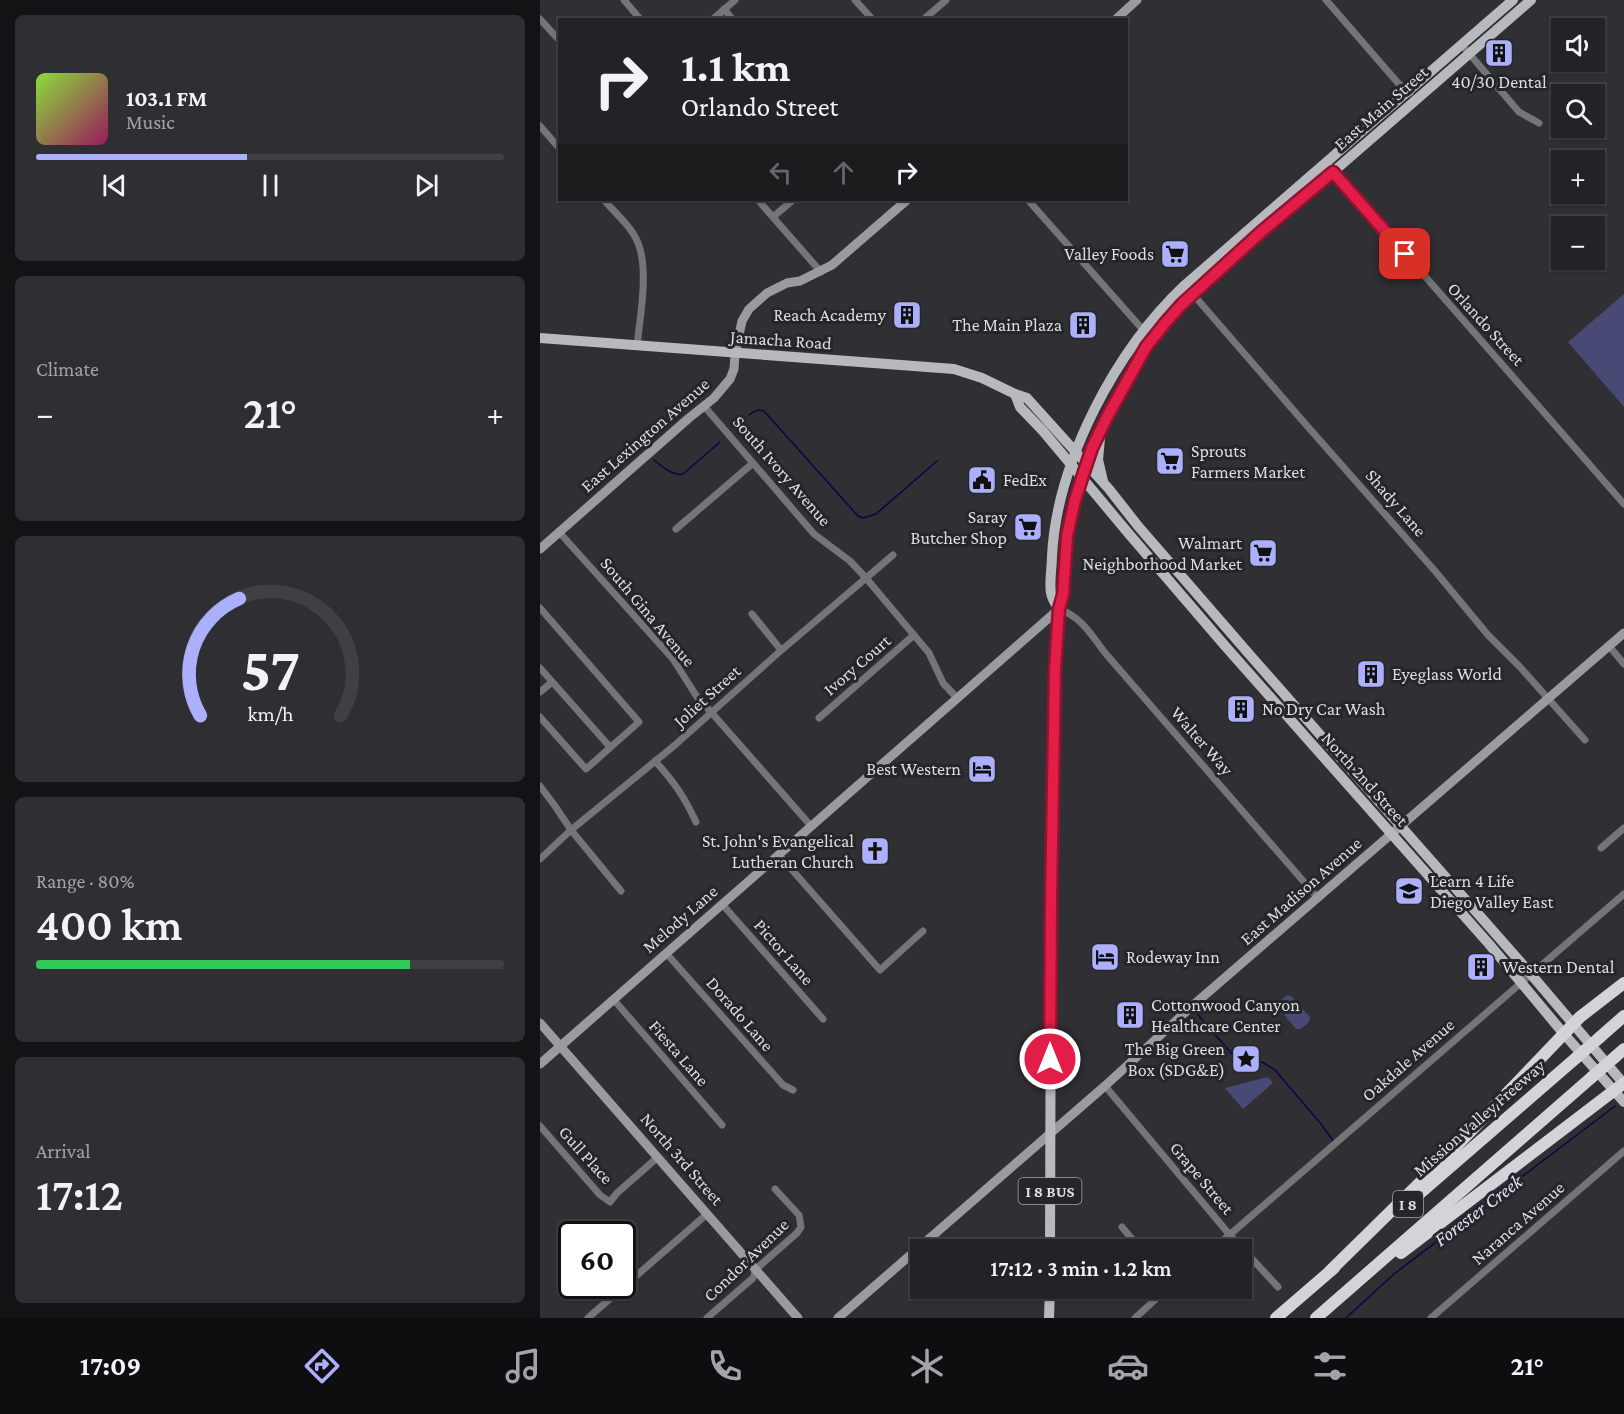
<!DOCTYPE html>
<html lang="en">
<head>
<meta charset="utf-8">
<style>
  :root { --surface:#232327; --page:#2f2f33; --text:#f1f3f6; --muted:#a3a4a7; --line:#404044; --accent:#acaffb }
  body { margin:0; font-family:"Crimson Pro",serif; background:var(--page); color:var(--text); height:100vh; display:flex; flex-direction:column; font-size:22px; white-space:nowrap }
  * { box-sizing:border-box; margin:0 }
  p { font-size:20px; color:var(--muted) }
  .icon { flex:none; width:33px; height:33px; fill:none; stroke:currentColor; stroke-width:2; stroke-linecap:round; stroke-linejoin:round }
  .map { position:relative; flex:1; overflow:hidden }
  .details { display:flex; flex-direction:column; gap:15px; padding:15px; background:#131315; width:540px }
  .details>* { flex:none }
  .top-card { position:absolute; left:18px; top:18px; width:570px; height:183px; border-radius:0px; box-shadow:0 2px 4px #0004,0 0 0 2px var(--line); background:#232327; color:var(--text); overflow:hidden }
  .fabs { position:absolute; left:1011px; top:18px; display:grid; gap:12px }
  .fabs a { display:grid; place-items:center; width:54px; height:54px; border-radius:0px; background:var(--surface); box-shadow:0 2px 4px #0004,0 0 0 2px var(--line); font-size:30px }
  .speed { position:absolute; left:18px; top:1221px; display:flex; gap:12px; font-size:30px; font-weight:700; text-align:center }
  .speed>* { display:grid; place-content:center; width:78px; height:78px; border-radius:50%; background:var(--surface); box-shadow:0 2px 4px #0004,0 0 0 2px var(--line); line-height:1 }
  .speed .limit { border:3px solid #111; border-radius:9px; background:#fff; color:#111 }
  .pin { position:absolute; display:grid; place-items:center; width:51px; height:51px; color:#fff; margin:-26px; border-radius:12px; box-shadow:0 3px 9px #0006 }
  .me { position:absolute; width:66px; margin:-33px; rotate:0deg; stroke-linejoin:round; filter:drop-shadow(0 0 4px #0008) }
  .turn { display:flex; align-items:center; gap:21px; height:126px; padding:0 24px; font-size:27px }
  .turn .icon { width:78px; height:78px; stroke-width:2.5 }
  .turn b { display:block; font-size:42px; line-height:51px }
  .lanes { display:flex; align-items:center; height:57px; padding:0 24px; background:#0003; justify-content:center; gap:30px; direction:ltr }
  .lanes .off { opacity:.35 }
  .big { font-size:45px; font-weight:600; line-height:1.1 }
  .details .card { flex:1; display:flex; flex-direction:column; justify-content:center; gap:9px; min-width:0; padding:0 21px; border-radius:9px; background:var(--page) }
  .details .dial { align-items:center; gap:0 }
  .dial svg { height:156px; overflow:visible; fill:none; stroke:var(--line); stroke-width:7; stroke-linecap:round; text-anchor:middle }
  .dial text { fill:var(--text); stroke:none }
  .song { display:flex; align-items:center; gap:18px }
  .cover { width:72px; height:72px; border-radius:9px; background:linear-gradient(135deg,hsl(90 70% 55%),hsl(330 70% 35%)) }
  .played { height:6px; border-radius:3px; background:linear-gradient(90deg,var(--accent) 45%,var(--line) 45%) }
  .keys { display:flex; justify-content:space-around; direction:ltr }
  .heat { display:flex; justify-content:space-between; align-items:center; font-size:33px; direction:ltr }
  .charge { height:9px; border-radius:4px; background:linear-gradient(90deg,#34c759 80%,var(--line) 0) }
  .trip { position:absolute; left:370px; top:1239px; width:342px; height:60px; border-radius:0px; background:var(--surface); box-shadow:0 2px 4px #0004,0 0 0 2px var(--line); font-weight:600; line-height:60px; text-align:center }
  .tab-bar { display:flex; height:96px; justify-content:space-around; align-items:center; background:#0e0e10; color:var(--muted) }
  .tab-bar .icon { width:42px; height:42px }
  .tab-bar .on { color:var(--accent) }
  .tab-bar b { font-size:27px; color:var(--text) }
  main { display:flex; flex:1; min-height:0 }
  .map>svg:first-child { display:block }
  .green { fill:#494975 }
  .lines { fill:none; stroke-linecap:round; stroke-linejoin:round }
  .stream { stroke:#130047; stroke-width:1.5 }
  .street { stroke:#747577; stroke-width:7 }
  .secondary { stroke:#9b9b9f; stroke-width:9 }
  .primary { stroke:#b8b9be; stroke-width:10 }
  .highway { stroke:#d3d4da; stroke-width:12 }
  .highway-bridge { stroke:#d3d4da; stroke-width:12 }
  .route-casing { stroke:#92132f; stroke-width:15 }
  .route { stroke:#e11d48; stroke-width:10 }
  .labels { text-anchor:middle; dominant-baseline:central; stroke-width:6; stroke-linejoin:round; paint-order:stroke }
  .shield { fill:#25262a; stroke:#a6a6a9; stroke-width:1.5 }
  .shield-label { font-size:16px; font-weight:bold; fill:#dddde0 }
  .poi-label { font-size:18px; fill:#dddde0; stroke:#25262a; text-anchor:end }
  .street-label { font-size:18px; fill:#dddde0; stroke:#25262a }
  .water-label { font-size:20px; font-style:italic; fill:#e1e2f8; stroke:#25262a }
</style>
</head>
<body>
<main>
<section class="details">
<div class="card">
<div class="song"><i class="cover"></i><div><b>103.1 FM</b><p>Music</p></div></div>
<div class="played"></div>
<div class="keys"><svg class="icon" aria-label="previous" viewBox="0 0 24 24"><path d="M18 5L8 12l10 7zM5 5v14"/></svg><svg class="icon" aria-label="pause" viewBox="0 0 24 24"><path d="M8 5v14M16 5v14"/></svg><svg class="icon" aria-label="next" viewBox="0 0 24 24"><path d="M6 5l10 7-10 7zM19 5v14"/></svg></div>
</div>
<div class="card"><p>Climate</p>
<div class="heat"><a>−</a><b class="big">21°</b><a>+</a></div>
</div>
<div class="card dial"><svg viewBox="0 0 100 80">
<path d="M14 69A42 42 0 1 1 86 69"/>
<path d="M14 69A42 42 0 0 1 34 9" stroke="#acaffb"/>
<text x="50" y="56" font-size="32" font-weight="700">57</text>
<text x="50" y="72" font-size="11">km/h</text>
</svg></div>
<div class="card"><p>Range · 80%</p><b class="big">400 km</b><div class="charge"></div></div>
<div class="card"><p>Arrival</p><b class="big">17:12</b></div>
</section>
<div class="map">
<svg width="1084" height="1318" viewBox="0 0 1084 1318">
  <rect width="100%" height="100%" fill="#2f2f34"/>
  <!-- green -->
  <g class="green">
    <path d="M1084 294V407L1028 342Z"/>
    <path d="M747 995 751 996 770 1017 769 1022 761 1029H756L738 1007V1003Z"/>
    <path d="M728 1077 733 1083 703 1109 685 1088Z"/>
  </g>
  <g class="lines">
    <!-- stream -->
    <g class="stream">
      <path d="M209 415C214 411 218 409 224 411L318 516 323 518 336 514 397 461"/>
      <path d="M114 460C123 467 132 476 143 474L180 442"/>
      <path d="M653 1009 699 1062 705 1064 722 1062 735 1070 781 1124 794 1142"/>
      <path d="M806 1318 854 1274 1075 1106"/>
    </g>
    <!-- street -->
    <g class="street">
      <path d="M84 0 101 20"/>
      <path d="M315 0 333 20"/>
      <path d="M786 0 858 83 870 93"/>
      <path d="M184 9 193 20"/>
      <path d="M0 19 20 41"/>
      <path d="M172 20 195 0"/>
      <path d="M383 20 406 0"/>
      <path d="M921 44 979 112 999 123"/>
      <path d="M0 126 20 149"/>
      <path d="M786 163 1084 504"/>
      <path d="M64 200C75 213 92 227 98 243 109 270 100 317 97 346"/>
      <path d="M218 200 281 272"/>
      <path d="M488 200 612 340"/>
      <path d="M233 217 253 200"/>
      <path d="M645 285 761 419 895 571 948 635 980 667 1045 740"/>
      <path d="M164 406 274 534 310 561 326 578 389 653 403 683 417 698"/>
      <path d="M136 529 213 463"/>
      <path d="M19 532 133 659 157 697 171 712 271 826"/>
      <path d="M0 608 99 722 46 769 0 717"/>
      <path d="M519 609C543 618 551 635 566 654L778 898"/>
      <path d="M212 614 241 650"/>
      <path d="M1069 646 1084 664"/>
      <path d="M0 668 70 747"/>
      <path d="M0 692 12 682"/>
      <path d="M279 718 374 635"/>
      <path d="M115 761C134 782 144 796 156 822"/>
      <path d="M0 786 15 806 31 830 81 891"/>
      <path d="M1061 848 1084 828"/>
      <path d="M239 855 340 970 383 931"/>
      <path d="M0 859 31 830 135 745 237 654 353 555"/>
      <path d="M182 904 283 1019"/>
      <path d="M126 953 243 1085 253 1090"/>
      <path d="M74 1000 182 1125"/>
      <path d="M565 1086 689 1234 738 1287"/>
      <path d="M0 1126 60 1195 70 1202 77 1193 118 1157"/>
      <path d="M582 1227 601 1250"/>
      <path d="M672 1250 1084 894"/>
      <path d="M48 1318 167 1214"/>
      <path d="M167 1318 213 1278 216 1269 257 1233 261 1227 259 1215 235 1189"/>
      <path d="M595 1318 628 1288"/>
      <path d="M891 1318 1084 1151"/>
    </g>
    <!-- secondary -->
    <g class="secondary">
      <path d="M575 20 597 0"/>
      <path d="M0 549 149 418 174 398 190 379 194 369 195 354 202 321 209 309 227 293 247 283 260 281 292 265 367 200"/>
      <path d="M0 1023 258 1318"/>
      <path d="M0 1064 519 609"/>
      <path d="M298 1318 566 1085 651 1007 1084 633"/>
    </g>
    <!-- primary -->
    <g class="primary">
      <path d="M0 338 414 369 442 378 475 394 487 398 569 489 598 526 716 662 984 966 1084 1084"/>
      <path d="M475 394 480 407 503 431 589 534 686 647 949 944 1024 1034 1084 1102"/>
      <path d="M560 438 558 460 563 481"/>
      <path d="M519 609C516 605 512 598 511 593 509 583 512 567 512 556 517 461 576 350 645 285L973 0"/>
      <path d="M510 1250 511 918 515 669 519 609 523 595 527 536 535 500 552 448 567 417 606 347 642 304 721 232 793 172 991 0"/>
      <path d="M509 1318 510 1288"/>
    </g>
    <!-- highway -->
    <g class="highway">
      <path d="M1059 1038 1084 1016"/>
      <path d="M1075 1057 1084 1049"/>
      <path d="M871 1201 1036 1058"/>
      <path d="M861 1253 1084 1083"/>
      <path d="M790 1271 903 1160 1040 1017 1084 983"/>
      <path d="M736 1318 794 1268"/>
      <path d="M776 1318 1052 1077"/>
    </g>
    <!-- highway-bridge -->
    <g class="highway-bridge">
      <path d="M1036 1058 1059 1038"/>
      <path d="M1052 1077 1075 1057"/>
    </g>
  </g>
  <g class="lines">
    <!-- route casing -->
    <g class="route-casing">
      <path id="route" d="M510 1059 511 901 515 669 519 609 523 595 527 536 535 500 542 478 552 448 567 417 606 347 626 322 642 304 721 232 793 172 865 254"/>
    </g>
    <!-- route -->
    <use href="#route" class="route"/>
  </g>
  <!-- icons -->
  <defs>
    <g id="building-square" transform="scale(1.5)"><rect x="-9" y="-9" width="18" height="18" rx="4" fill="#acaffb" stroke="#25262a"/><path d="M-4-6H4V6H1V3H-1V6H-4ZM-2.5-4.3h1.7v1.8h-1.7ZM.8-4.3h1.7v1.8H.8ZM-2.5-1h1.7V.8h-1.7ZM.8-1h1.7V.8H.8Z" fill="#111"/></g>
    <g id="supermarket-square" transform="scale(1.5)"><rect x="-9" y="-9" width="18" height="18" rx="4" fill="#acaffb" stroke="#25262a"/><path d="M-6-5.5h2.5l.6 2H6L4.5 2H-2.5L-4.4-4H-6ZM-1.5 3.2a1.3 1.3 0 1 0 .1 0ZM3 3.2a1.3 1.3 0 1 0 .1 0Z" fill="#111"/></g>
    <g id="civic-square" transform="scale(1.5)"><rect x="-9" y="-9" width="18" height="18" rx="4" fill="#acaffb" stroke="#25262a"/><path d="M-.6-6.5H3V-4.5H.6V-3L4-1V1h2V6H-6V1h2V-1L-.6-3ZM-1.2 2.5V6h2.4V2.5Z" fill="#111"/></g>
    <g id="hotel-square" transform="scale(1.5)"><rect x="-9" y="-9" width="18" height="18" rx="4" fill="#acaffb" stroke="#25262a"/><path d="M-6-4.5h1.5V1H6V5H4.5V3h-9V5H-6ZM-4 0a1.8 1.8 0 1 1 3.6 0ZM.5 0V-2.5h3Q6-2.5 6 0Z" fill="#111"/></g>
    <g id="church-square" transform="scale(1.5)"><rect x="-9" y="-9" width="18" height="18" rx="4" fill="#acaffb" stroke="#25262a"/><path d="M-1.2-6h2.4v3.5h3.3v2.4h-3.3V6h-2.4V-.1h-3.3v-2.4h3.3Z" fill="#111"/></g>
    <g id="school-square" transform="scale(1.5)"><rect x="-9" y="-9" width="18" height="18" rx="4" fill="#acaffb" stroke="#25262a"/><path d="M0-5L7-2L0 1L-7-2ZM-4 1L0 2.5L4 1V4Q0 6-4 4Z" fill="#111"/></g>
    <g id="sight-square" transform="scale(1.5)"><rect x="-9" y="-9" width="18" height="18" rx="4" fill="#acaffb" stroke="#25262a"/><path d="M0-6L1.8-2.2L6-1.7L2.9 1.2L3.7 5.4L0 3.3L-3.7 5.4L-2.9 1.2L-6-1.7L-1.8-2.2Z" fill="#111"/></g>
  </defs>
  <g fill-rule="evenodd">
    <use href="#building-square" x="959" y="53"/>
    <use href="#supermarket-square" x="635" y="254"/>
    <use href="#building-square" x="367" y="315"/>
    <use href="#building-square" x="543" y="325"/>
    <use href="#supermarket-square" x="630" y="461"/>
    <use href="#civic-square" x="442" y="480"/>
    <use href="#supermarket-square" x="488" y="527"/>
    <use href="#supermarket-square" x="723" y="553"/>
    <use href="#building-square" x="831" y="674"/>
    <use href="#building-square" x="701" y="709"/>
    <use href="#hotel-square" x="442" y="769"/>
    <use href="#church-square" x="335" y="851"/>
    <use href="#school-square" x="869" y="891"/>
    <use href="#hotel-square" x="565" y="957"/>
    <use href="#building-square" x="941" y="967"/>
    <use href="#building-square" x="590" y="1015"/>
    <use href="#sight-square" x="706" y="1059"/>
  </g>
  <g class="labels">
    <!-- shield labels -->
    <g class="shield">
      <rect x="478.5" y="1178" width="63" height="26" rx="4.5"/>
      <rect x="853" y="1191" width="30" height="26" rx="4.5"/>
    </g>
    <g class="shield-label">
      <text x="510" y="1191">I 8 BUS</text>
      <text x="868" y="1204">I 8</text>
    </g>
    <!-- poi labels -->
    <g class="poi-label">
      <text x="959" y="82" text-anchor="middle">40/30 Dental</text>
      <text x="614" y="254">Valley Foods</text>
      <text x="346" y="315">Reach Academy</text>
      <text x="522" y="325">The Main Plaza</text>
      <text x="651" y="451" text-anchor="start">Sprouts<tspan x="651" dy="21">Farmers Market</tspan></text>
      <text x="463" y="480" text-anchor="start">FedEx</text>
      <text x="467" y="517">Saray<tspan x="467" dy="21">Butcher Shop</tspan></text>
      <text x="702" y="543">Walmart<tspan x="702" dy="21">Neighborhood Market</tspan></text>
      <text x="852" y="674" text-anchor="start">Eyeglass World</text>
      <text x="722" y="709" text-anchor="start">No Dry Car Wash</text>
      <text x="421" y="769">Best Western</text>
      <text x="314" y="841">St. John's Evangelical<tspan x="314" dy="21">Lutheran Church</tspan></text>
      <text x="890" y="881" text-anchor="start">Learn 4 Life<tspan x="890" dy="21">Diego Valley East</tspan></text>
      <text x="586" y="957" text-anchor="start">Rodeway Inn</text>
      <text x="962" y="967" text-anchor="start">Western Dental</text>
      <text x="611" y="1005" text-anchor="start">Cottonwood Canyon<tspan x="611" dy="21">Healthcare Center</tspan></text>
      <text x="685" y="1049">The Big Green<tspan x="685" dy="21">Box (SDG&amp;E)</tspan></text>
    </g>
    <!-- street labels -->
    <g class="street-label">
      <text transform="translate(841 108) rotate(-41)">East Main Street</text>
      <text transform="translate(946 324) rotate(48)">Orlando Street</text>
      <text transform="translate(241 340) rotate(4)">Jamacha Road</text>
      <text transform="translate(105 435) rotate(-41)">East Lexington Avenue</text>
      <text transform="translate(242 471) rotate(49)">South Ivory Avenue</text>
      <text transform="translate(856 503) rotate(49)">Shady Lane</text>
      <text transform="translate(108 612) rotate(50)">South Gina Avenue</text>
      <text transform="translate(317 665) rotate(-41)">Ivory Court</text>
      <text transform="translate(167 696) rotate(-42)">Joliet Street</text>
      <text transform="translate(662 741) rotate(49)">Walter Way</text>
      <text transform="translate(825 779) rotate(48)">North 2nd Street</text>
      <text transform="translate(761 891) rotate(-41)">East Madison Avenue</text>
      <text transform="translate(140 919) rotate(-41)">Melody Lane</text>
      <text transform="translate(244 952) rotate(49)">Pictor Lane</text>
      <text transform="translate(200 1014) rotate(49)">Dorado Lane</text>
      <text transform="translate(139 1053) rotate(49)">Fiesta Lane</text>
      <text transform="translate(868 1060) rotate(-41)">Oakdale Avenue</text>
      <text transform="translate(939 1118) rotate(-41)">Mission Valley Freeway</text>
      <text transform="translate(46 1155) rotate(48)">Gull Place</text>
      <text transform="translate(142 1159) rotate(49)">North 3rd Street</text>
      <text transform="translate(662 1178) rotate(50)">Grape Street</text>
      <text transform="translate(978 1223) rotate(-41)">Naranca Avenue</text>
      <text transform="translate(206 1260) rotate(-44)">Condor Avenue</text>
    </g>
    <!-- water labels -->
    <g class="water-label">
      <text transform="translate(938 1210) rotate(-37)">Forester Creek</text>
    </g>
  </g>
</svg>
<div class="fabs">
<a><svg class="icon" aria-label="sound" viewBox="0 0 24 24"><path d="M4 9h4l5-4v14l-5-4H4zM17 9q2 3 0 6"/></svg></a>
<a><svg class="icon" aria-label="search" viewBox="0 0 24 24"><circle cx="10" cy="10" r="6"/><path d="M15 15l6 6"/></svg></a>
<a>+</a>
<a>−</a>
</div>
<div class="speed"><div class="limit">60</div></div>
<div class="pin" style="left:865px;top:254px;background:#d93025"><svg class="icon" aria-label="arrive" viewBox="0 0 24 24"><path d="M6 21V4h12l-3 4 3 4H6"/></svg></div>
<svg class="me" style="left:510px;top:1059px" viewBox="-20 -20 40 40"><circle r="17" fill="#e11d48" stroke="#fff" stroke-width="3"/><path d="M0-11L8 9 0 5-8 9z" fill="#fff"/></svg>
<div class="trip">17:12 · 3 min · 1.2 km</div>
<div class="top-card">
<div class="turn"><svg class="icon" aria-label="right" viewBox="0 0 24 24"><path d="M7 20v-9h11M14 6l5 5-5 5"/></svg><div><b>1.1 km</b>Orlando Street</div></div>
<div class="lanes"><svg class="icon off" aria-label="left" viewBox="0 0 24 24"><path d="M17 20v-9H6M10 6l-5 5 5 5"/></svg><svg class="icon off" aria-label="ahead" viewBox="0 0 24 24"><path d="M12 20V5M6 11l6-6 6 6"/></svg><svg class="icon" aria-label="right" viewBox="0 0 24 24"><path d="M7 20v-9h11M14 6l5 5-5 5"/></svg></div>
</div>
</div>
</main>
<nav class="tab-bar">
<b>17:09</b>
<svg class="icon on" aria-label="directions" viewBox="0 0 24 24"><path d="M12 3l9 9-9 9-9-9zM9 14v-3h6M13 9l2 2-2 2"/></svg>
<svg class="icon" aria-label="music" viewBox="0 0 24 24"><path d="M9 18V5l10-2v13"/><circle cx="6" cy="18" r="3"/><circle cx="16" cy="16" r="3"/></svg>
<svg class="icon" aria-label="phone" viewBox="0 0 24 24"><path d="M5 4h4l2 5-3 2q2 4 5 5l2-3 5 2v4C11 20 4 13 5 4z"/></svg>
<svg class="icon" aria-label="climate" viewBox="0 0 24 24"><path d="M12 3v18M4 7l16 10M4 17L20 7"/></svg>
<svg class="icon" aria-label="car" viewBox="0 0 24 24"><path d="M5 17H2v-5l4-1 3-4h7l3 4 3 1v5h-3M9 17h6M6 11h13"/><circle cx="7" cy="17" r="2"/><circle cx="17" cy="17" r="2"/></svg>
<svg class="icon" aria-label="filters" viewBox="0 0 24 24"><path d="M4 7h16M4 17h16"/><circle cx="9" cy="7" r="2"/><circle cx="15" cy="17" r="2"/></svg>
<b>21°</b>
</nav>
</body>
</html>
